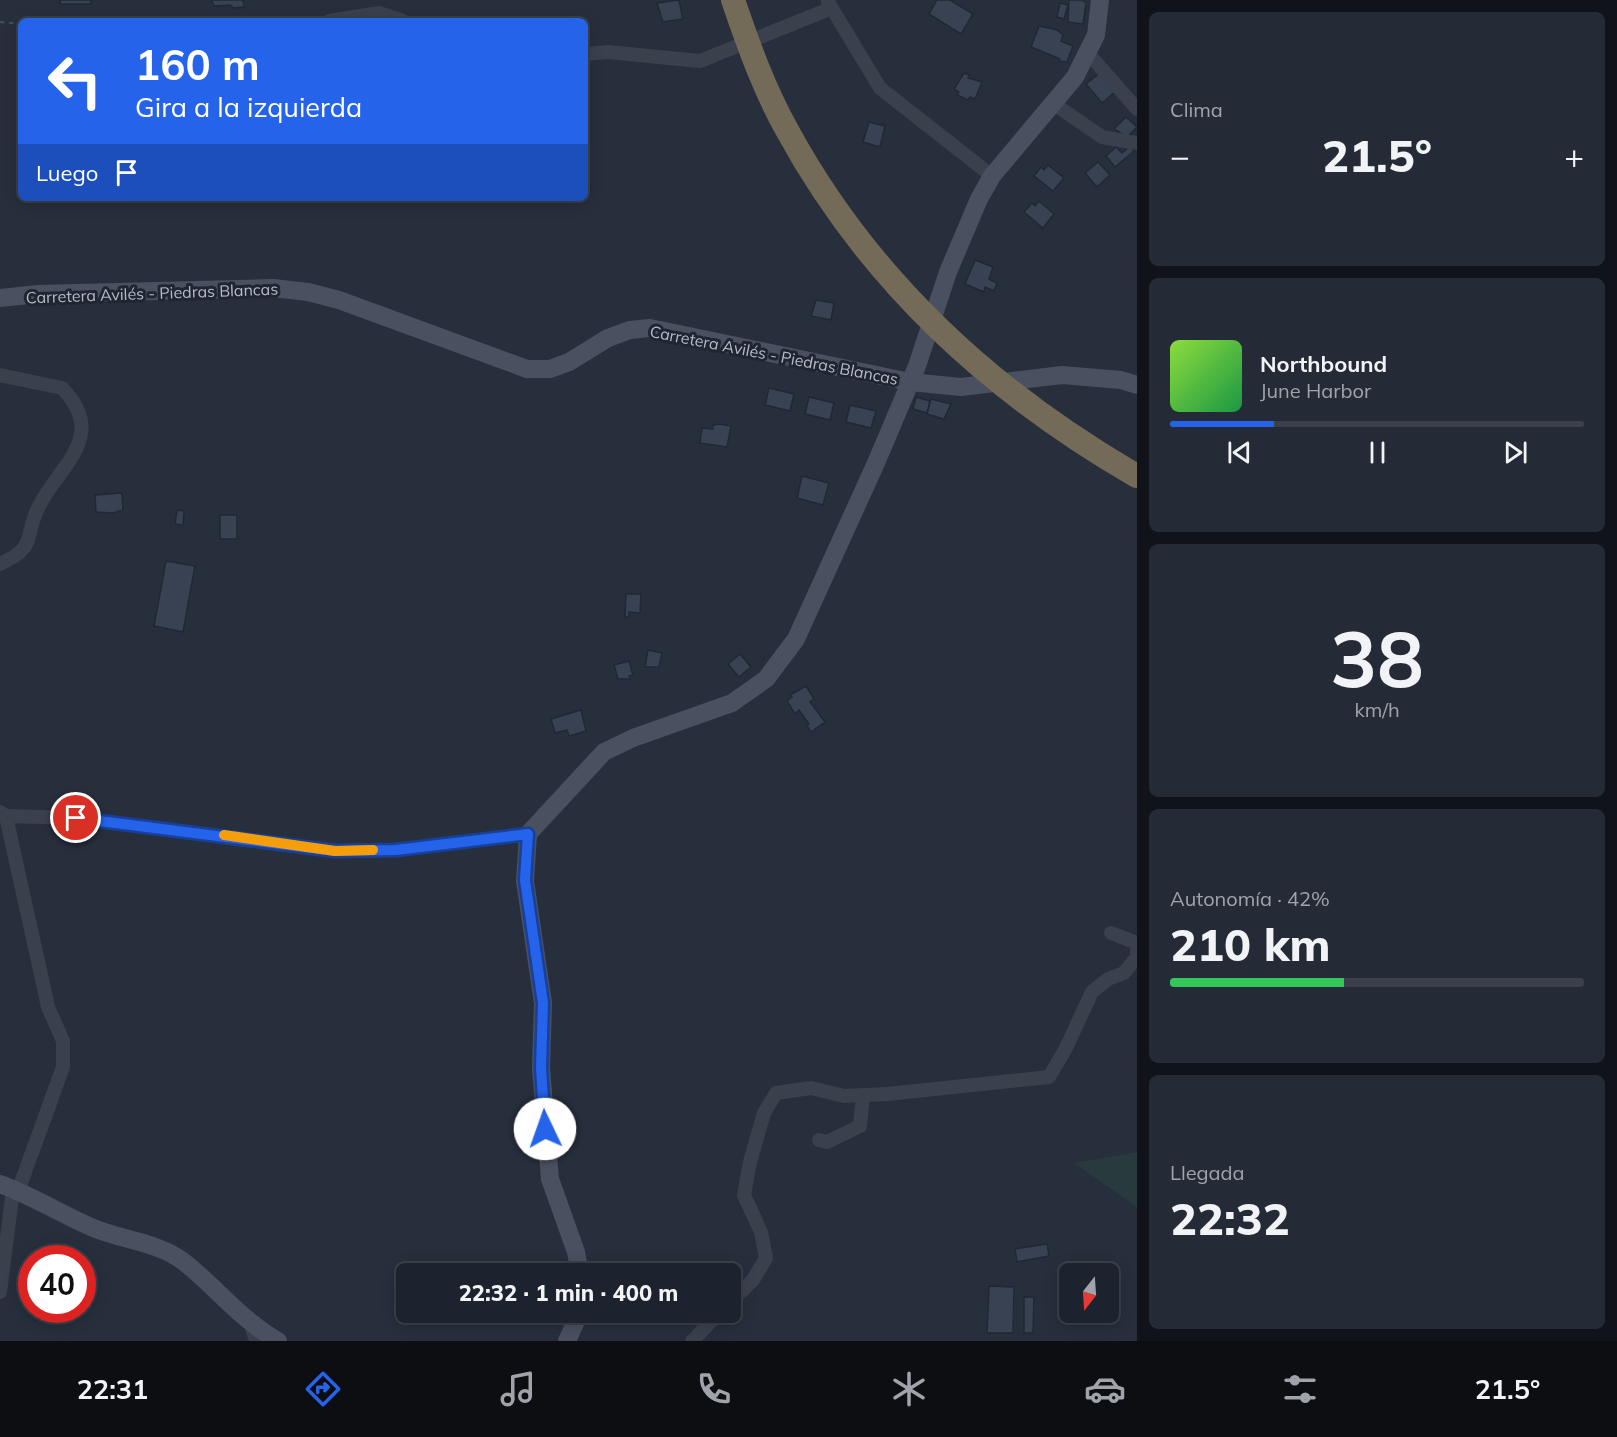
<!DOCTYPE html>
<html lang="es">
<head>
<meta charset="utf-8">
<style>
  :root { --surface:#1d232e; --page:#252b36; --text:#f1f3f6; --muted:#a0a4aa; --line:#3b404a; --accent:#2563eb }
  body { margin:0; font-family:Mulish,sans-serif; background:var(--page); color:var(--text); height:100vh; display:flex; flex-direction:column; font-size:22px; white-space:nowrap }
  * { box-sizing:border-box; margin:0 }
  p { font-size:20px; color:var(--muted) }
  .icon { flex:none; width:33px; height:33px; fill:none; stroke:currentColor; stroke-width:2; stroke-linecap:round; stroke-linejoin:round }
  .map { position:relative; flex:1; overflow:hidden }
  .details { display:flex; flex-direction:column; gap:12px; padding:12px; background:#101319; width:480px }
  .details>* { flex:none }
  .hud { position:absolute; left:18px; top:18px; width:570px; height:183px; border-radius:9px; box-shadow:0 3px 15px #0003,0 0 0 2px var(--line); background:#2563eb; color:#fff; overflow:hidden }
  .needle { width:39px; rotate:197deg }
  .fabs { position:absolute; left:1059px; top:1263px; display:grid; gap:12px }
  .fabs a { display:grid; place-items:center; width:60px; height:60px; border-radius:9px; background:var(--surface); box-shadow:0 3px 15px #0003,0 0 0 2px var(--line); font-size:30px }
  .speed { position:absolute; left:18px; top:1245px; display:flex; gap:12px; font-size:30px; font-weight:700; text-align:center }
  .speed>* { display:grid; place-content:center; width:78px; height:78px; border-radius:50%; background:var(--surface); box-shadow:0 3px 15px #0003,0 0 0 2px var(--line); line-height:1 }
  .speed .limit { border:9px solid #d22; background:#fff; color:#111 }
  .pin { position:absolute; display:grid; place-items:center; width:51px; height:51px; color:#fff; margin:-26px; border:3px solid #fff; border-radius:50%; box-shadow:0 2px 6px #0007 }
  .me { position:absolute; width:66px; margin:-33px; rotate:357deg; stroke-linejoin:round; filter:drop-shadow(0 0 4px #0008) }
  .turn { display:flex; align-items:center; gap:21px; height:126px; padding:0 18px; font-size:27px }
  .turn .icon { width:78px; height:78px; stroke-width:2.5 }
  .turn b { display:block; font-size:42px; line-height:51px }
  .then { display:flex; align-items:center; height:57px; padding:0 18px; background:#0003; gap:12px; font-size:22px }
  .big { font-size:45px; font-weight:800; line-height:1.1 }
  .details .widget { flex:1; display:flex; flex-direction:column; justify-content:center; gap:9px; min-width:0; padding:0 21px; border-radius:9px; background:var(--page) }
  .details .dial { align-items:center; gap:0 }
  .dial b { font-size:78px; line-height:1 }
  .song { display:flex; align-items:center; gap:18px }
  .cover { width:72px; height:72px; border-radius:9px; background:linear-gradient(135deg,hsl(90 70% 55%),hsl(140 70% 35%)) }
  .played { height:6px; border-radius:3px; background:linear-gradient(90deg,var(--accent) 25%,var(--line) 25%) }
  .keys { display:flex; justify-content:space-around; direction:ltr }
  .heat { display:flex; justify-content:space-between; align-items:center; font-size:33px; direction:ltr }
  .charge { height:9px; border-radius:4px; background:linear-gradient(90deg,#34c759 42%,var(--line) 0) }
  .trip { position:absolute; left:396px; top:1263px; width:345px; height:60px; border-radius:9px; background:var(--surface); box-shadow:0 3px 15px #0003,0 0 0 2px var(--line); font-weight:800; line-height:60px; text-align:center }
  .menu { display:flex; height:96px; justify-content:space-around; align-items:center; background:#0c0e12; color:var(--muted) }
  .menu .icon { width:42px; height:42px }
  .menu .on { color:var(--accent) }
  .menu b { font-size:27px; color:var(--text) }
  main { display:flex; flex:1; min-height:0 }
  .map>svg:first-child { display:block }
  .green { fill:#293a3e }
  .building { fill:#394253; stroke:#212834; stroke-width:1.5 }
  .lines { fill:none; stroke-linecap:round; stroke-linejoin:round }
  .path { stroke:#415356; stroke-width:2; stroke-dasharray:4.5 4.5; stroke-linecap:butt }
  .street { stroke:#3a414d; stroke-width:14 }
  .secondary { stroke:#495060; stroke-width:18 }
  .highway { stroke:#736a58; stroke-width:24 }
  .route-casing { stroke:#184099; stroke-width:15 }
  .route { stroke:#2563eb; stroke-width:10 }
  .slow { stroke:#f59e0b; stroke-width:10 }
  .labels { text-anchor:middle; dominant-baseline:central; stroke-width:6; stroke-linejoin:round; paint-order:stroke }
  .street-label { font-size:16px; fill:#b7bcc8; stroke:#1f2632 }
</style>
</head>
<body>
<main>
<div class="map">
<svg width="1137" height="1341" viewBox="0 0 1137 1341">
  <rect width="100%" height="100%" fill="#272f3d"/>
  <!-- green -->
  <path class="green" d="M1137 1152V1207L1074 1163Z"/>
  <!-- building -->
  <g class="building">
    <rect x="60" y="0" width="31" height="4"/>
    <path d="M212 0H243L244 7 234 8 230 5 214 6Z"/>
    <path d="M679 0 683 19 663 22 657 3Z"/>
    <path d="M937 0H950L973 14 961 34 929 14Z"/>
    <path d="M1069 0H1082L1086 3 1083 24 1068 22Z"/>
    <path d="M1060 3 1068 5 1064 19 1057 17Z"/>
    <path d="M1039 26 1057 30 1063 35 1061 41 1073 46 1067 62 1059 61 1060 59 1031 47Z"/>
    <path d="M964 73 969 75 968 78 982 82 975 99 970 97 968 100 957 95 959 92 954 89Z"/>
    <path d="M1100 73 1115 92 1102 103 1086 84Z"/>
    <path d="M1126 117 1137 127 1127 137 1114 129Z"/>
    <path d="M869 122 885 126 880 147 863 142Z"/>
    <path d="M1130 146 1134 151 1115 167 1106 156 1116 147 1122 153Z"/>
    <path d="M1098 162 1110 175 1097 187 1085 173Z"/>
    <path d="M1048 165 1064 178 1053 191 1034 176 1041 167 1044 170Z"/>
    <path d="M1039 201 1054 214 1043 228 1024 212 1032 203 1035 206Z"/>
    <path d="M975 260 993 267 989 279 997 283 994 291 985 287 984 292 965 284Z"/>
    <path d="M816 300 834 303 831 320 811 316Z"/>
    <path d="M769 388 794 394 790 411 765 405Z"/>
    <path d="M809 397 834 403 830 420 805 414Z"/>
    <path d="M916 397 930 401 927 413 913 409Z"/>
    <path d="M931 399 951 404 944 419 927 414Z"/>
    <path d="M850 405 876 411 871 428 846 422Z"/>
    <path d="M720 424 731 426 727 447 700 443 702 428 713 429V425Z"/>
    <path d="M802 476 829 483 823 505 797 498Z"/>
    <path d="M122 493 123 510 113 513 96 512 95 495Z"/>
    <path d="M177 510 184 511 183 525 175 524Z"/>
    <rect x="220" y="515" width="17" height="24"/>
    <path d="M166 561 195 566 183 632 154 626Z"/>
    <path d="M626 594H641L640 613 629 612V617H625Z"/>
    <path d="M648 650 662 653 659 667H645Z"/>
    <path d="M740 654 751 667 739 677 728 664Z"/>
    <path d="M629 661 633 675 629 676 630 679H618L614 665Z"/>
    <path d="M806 686 814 699 810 702 825 722 811 732 807 726 809 724 799 710 795 714 787 701 792 697 790 695Z"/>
    <path d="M581 710 586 731 569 736 567 730 555 733 551 719Z"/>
    <path d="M1047 1244 1049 1256 1017 1262 1015 1249Z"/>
    <path d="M989 1286 1014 1287 1013 1333H987Z"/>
    <path d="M1024 1297H1034L1033 1333H1024Z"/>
  </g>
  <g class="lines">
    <!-- path -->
    <path class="path" d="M0 22 21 24"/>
    <!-- street -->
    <g class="street">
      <path d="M828 2 880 88 992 176"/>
      <path d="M329 21 379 13 403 21"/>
      <path d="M1087 52 1137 109"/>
      <path d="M585 54 608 52 700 61 832 8"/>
      <path d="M1054 104 1102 137 1137 143"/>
      <path d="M0 375 62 388C109 436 59 466 39 506 23 537 39 546 0 564"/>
      <path d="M0 812 6 816 76 818 335 851 396 850 528 834"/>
      <path d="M819 1140 827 1142 860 1126 863 1095"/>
      <path d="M0 1292 12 1198 21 1183 63 1067V1041L48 1007 6 816"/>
      <path d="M730 1303 753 1280 766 1258 761 1232 744 1195 750 1162 764 1113 776 1093 811 1088 844 1096 887 1094 1049 1077 1065 1050 1092 992 1108 979 1124 973 1137 957V943L1111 933"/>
      <path d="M251 1325 256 1341"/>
      <path d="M692 1341 720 1312"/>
    </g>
    <!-- secondary -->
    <g class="secondary">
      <path d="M0 298 38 294 273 288 308 292 339 300 527 369H550L569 362 608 338 630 330 650 328 910 382 961 387 1062 375 1121 380 1137 385"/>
      <path d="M0 1184C32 1196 60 1213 91 1227 120 1240 159 1242 184 1262 217 1288 241 1320 278 1341"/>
      <path d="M580 1274 576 1252 550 1179 541 1068 543 1003 525 881 528 834 604 752 633 738 732 703 766 679 796 639 876 463 917 366 948 272 979 199 992 176 1075 77 1096 35 1100 0"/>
      <path d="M567 1341 580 1312"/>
    </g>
    <!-- highway -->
    <path class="highway" d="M733 0C748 44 764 89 787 130 868 279 991 392 1137 476"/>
  </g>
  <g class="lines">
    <!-- route casing -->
    <g class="route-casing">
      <path id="route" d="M76 818 335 851 396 850 528 834 525 880 543 1003 541 1068 545 1129"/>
    </g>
    <!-- route -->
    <use href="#route" class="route"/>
    <!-- slow -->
    <path class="slow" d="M224 835 335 851 373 850"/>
  </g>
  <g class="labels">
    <!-- street labels -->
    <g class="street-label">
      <text transform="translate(152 293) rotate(-2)">Carretera Avilés - Piedras Blancas</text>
      <text transform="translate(774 355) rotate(11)">Carretera Avilés - Piedras Blancas</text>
    </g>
  </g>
</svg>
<div class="fabs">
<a><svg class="needle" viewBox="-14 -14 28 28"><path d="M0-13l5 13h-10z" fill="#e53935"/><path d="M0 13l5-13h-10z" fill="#a0a4aa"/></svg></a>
</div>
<div class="speed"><div class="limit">40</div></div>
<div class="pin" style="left:76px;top:818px;background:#d93025"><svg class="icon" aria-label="arrive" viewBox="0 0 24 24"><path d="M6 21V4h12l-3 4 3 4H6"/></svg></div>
<svg class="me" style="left:545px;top:1129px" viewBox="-20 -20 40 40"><circle r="19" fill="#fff"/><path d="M0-13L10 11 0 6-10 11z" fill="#2563eb"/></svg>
<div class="trip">22:32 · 1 min · 400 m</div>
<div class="hud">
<div class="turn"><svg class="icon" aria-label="left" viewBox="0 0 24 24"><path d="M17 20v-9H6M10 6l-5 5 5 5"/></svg><div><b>160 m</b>Gira a la izquierda</div></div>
<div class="then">Luego<svg class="icon" aria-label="arrive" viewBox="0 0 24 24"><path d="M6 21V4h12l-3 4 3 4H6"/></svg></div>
</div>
</div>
<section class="details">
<div class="widget"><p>Clima</p>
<div class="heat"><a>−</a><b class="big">21.5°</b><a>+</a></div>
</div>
<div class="widget">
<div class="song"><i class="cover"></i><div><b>Northbound</b><p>June Harbor</p></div></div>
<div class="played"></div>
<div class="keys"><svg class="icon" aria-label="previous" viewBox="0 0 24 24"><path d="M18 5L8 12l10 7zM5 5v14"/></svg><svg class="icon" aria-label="pause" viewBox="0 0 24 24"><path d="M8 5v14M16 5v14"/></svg><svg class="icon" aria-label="next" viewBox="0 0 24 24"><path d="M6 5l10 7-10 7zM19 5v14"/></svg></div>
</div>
<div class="widget dial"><b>38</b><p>km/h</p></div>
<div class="widget"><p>Autonomía · 42%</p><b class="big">210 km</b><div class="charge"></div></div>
<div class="widget"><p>Llegada</p><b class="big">22:32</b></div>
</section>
</main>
<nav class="menu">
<b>22:31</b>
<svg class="icon on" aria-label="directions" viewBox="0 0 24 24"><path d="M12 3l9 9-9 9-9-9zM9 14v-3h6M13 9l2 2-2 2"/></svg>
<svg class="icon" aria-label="music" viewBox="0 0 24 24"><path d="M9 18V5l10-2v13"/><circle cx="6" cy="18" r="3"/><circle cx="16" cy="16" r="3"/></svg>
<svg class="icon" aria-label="phone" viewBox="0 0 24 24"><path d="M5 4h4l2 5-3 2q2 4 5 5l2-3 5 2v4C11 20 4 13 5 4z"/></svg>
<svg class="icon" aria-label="climate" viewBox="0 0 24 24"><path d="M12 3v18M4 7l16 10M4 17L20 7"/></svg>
<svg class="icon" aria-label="car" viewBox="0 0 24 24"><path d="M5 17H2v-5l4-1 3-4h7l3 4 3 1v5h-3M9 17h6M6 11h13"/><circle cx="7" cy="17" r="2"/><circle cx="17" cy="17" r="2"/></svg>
<svg class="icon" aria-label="filters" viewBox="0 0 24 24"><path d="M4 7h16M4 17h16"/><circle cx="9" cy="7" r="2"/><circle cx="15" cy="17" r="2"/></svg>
<b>21.5°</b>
</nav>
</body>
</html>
